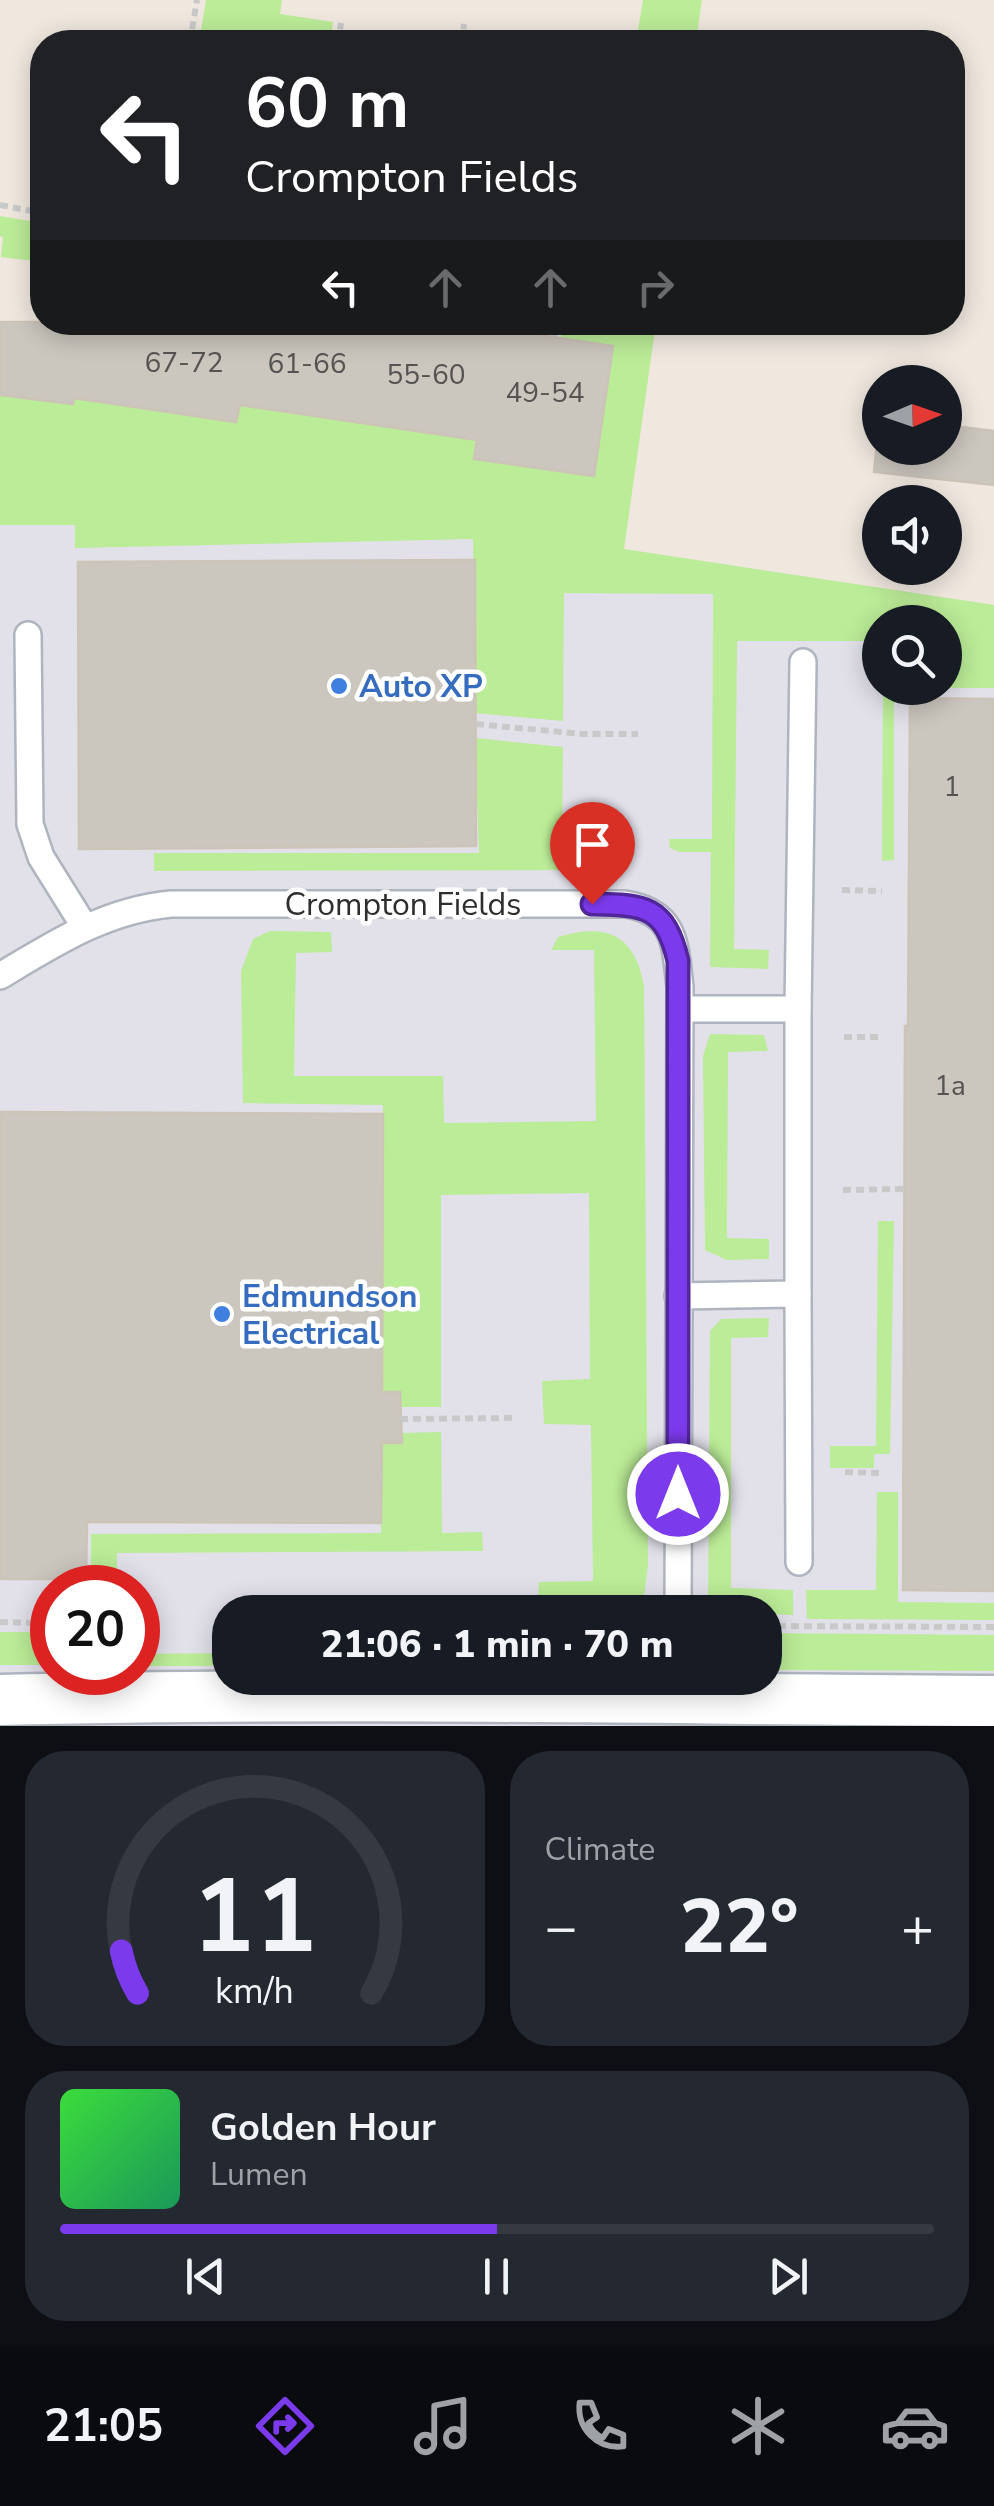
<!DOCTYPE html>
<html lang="en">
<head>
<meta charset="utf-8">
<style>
  :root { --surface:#171b24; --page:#242831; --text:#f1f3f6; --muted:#9ea1a6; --line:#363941; --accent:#7c3aed }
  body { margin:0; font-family:"Nunito Sans",sans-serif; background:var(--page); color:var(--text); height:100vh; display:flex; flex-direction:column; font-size:38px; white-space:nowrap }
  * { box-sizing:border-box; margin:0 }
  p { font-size:32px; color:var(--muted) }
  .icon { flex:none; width:55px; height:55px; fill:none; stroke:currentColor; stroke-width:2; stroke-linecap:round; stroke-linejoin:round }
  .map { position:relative; height:1726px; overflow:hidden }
  .side { display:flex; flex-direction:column; gap:25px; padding:25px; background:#0d0f14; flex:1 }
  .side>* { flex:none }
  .guide { position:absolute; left:30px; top:30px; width:935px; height:305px; border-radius:40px; box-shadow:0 5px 25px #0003; background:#202124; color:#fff; overflow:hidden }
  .needle { width:65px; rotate:88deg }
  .controls { position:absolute; left:862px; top:365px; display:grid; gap:20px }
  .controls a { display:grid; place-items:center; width:100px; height:100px; border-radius:50%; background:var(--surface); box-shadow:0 5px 25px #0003; font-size:50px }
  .speed { position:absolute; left:30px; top:1565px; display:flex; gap:20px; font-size:50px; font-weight:700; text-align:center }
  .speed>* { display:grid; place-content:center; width:130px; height:130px; border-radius:50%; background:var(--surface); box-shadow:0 5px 25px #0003; line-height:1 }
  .speed .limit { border:15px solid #d22; background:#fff; color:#111 }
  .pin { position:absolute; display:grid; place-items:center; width:85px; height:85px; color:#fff; margin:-102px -42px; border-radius:50% 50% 50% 0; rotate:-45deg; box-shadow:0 0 10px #0007 }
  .pin .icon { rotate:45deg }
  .me { position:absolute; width:110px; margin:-55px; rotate:0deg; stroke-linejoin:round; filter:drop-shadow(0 0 8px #0008) }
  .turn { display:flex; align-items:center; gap:35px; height:210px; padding:0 50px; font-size:45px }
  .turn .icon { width:130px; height:130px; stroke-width:2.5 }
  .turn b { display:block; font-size:70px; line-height:85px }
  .lanes { display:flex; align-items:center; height:95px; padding:0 50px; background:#0003; justify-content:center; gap:50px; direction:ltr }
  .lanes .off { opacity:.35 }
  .big { font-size:75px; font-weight:800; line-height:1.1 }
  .side .tile { flex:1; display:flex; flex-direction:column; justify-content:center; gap:15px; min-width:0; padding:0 35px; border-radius:40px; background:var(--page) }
  .side .dial { align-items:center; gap:0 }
  .dial svg { height:260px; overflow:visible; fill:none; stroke:var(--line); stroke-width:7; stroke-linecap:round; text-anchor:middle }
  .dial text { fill:var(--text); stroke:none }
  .song { display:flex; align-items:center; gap:30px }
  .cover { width:120px; height:120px; border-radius:15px; background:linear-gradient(135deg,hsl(120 70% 55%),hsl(150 70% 35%)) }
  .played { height:10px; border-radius:5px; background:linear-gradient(90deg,var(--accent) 50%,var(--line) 50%) }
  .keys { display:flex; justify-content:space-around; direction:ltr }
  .heat { display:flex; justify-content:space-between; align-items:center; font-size:55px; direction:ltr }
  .side .tiles { flex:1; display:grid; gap:25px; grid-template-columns:1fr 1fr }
  .tile:last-child { grid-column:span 2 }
  .trip { position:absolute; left:212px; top:1595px; width:570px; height:100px; border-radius:40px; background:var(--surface); box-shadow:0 5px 25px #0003; font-weight:800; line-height:100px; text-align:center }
  .tab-bar { display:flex; height:160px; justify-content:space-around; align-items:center; background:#090b0e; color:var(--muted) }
  .tab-bar .icon { width:70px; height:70px }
  .tab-bar .on { color:var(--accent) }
  .tab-bar b { font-size:45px; color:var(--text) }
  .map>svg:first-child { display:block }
  .industrial { fill:#e2e0e9; fill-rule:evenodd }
  .green { fill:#bbec97 }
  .building { fill:#cbc6be; stroke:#cdc4b8; stroke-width:2.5 }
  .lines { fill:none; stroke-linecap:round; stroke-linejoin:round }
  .service-casing { stroke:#afb4bf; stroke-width:30 }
  .minor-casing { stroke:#afb4bf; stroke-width:55 }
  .path { stroke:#c9c9c9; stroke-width:6; stroke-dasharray:8 5; stroke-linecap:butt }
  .service { stroke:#fff; stroke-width:25 }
  .minor { stroke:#fff; stroke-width:50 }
  .route-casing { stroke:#51269a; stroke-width:25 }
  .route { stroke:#7c3aed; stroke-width:18 }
  .shop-dot { fill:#3f7fe0; stroke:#fff; stroke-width:4 }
  .labels { text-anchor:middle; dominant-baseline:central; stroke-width:9; stroke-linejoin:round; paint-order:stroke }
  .number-label { font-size:28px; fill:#555452 }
  .shop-label { font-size:32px; font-weight:bold; fill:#366cbe; stroke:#fff; text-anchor:start }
  .street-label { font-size:32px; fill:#2e2e2e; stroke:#fff }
</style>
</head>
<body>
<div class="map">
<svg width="994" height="1726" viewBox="0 0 994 1726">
  <rect width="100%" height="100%" fill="#f0e8df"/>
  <!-- industrial -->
  <path class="industrial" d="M0 476 623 549 994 605V1726H0ZM880 622H945V688H880ZM52 1588H138V1672H52ZM230 1612H765V1678H230Z"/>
  <!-- green -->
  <g class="green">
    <path d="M206 0H282L280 14 333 22 330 42H241L200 36Z"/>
    <path d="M643 0H702L696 42H636Z"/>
    <path d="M0 216 42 223V262L1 257 3 237 0 236Z"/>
    <path d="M83 323 240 405 477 440 474 458 594 476 613 347 561 338 563 323H656L624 549 994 605V688H894V860L882 861 883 688H945V622H880V641H737L734 949 769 950 768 969 710 967 711 852H680L670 848 669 839H712L713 594 564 593 563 721 475 713 473 539 75 548V525H0V395L73 404Z"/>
    <path d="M475 738 563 747 562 839H606C603 860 587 865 568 870L154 871V853H479Z"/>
    <path d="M270 931 331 932 332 952 296 953 294 1076H443L444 1123 596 1121 594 950H551L558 937C607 922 635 935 644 986L648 1565 642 1612H537L539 1582 593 1581 591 1425 544 1424 542 1381 590 1379 589 1193 441 1195V1407H401L382 1392 383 1105 243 1103 241 971 253 939Z"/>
    <path d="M710 1034 764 1035 768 1051 728 1052 727 1238 769 1239V1259L727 1260 705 1250 703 1056Z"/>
    <path d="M878 1221H894L890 1454H874V1468H830V1446H876Z"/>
    <path d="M769 1318 768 1337 731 1338V1588L793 1590V1615L708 1612 710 1331 721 1319Z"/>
    <path d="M441 1432 442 1533 482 1532 483 1551 117 1553V1580L111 1587 91 1588V1534L381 1533 382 1443 401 1433Z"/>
    <path d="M877 1492H898V1602L994 1603V1620L807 1619 806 1590H876Z"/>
    <rect x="0" y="1632" width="52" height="33"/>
    <path d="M765 1633 994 1635V1671L771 1670 765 1669Z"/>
    <path d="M230 1653V1666H138V1654Z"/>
  </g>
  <!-- building -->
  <g class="building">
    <path d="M0 322H494L493 328 613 346 594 476 474 459 477 440 240 405 236 422 74 398 73 404 0 395Z"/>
    <path d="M880 416V448H945V425L994 431V485L874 472Z"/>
    <path d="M475 560 476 846 79 849 78 562Z"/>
    <path d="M910 698 994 699V1591L903 1590 905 1026H908Z"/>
    <path d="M0 1112 383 1114 382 1392H400L402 1443H382L381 1523 87 1522 86 1579H0Z"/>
  </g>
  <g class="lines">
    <!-- service casing -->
    <g class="service-casing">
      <g id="service">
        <path d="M28 635 30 824 41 857 84 926"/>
        <path d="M0 976C55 943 106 910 171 904H625C676 912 675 944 680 987L678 1612"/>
        <path d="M798 1009 803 662"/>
        <path d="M798 1294 799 1562"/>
        <path d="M678 1296 798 1294V1009H680"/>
      </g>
    </g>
    <!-- minor casing -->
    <g class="minor-casing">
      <path id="minor" d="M0 1700C331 1692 663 1699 994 1701"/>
    </g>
    <!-- path -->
    <g class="path">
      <path d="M190 42 197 0"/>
      <path d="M338 42 341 23"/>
      <path d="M461 42 464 24"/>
      <path d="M0 205 42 213"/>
      <path d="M554 337 555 322"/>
      <path d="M476 724 582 734H638"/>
      <path d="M842 890 882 891"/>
      <path d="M844 1037H880"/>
      <path d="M843 1190 905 1189"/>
      <path d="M400 1419 514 1418"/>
      <path d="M845 1472 879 1473"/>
      <path d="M0 1622 52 1623"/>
      <path d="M765 1626 994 1627"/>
    </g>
    <!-- service -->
    <use href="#service" class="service"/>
    <!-- minor -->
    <use href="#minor" class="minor"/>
  </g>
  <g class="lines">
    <!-- route casing -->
    <g class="route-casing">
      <path id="route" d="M592 904C644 905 665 905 678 961V1494"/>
    </g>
    <!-- route -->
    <use href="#route" class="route"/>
  </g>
  <!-- markers -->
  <g class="shop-dot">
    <circle cx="339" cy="686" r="10"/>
    <circle cx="222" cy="1314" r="10"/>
  </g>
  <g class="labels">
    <!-- number labels -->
    <g class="number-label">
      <text x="184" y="363">67-72</text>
      <text x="307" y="364">61-66</text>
      <text x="426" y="375">55-60</text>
      <text x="545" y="393">49-54</text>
      <text x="952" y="787">1</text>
      <text x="950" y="1086">1a</text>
    </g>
    <!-- shop labels -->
    <g class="shop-label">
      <text x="359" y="686">Auto XP</text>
      <text x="242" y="1296">Edmundson<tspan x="242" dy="37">Electrical</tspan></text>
    </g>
    <!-- street labels -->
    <g class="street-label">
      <text x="403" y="904">Crompton Fields</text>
    </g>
  </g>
</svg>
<div class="controls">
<a><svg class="needle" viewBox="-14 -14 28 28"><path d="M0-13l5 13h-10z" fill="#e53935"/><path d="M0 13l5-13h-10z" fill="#9ea1a6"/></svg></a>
<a><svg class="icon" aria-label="sound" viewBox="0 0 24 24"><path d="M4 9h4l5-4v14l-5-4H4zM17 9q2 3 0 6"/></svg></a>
<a><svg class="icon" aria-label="search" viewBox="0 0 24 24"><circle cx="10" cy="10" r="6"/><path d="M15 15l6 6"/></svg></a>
</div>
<div class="speed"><div class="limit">20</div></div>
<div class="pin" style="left:592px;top:904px;background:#d93025"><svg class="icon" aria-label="arrive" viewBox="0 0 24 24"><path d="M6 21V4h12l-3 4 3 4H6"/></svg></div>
<svg class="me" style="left:678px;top:1494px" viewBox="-20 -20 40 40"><circle r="17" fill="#7c3aed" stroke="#fff" stroke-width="3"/><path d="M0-11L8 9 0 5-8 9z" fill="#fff"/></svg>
<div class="trip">21:06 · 1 min · 70 m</div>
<div class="guide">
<div class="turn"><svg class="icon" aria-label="left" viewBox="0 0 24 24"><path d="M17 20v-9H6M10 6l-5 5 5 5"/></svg><div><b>60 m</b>Crompton Fields</div></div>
<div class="lanes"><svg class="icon" aria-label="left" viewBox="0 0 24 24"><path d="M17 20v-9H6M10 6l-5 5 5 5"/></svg><svg class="icon off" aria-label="ahead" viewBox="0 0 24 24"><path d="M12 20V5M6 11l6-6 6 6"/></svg><svg class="icon off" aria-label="ahead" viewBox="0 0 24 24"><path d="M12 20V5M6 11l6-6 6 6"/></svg><svg class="icon off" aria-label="right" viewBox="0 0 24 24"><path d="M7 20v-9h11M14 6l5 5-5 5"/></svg></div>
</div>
</div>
<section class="side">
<div class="tiles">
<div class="tile dial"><svg viewBox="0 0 100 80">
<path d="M14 69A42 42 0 1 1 86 69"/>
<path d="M14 69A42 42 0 0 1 9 56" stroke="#7c3aed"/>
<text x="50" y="56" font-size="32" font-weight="700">11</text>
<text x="50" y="72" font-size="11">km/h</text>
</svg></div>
<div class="tile"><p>Climate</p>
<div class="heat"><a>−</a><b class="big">22°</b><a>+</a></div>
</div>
<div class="tile">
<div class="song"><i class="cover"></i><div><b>Golden Hour</b><p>Lumen</p></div></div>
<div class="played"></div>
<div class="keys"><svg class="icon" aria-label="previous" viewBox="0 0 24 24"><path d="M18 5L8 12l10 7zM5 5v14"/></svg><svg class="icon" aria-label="pause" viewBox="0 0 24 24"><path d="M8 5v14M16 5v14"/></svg><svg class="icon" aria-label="next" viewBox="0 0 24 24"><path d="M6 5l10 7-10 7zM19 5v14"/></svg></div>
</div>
</div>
</section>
<nav class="tab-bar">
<b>21:05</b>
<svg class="icon on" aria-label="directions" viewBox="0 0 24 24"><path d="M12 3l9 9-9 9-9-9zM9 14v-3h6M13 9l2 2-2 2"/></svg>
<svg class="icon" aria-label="music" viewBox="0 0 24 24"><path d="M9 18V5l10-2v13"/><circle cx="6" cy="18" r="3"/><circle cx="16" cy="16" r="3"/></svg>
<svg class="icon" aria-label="phone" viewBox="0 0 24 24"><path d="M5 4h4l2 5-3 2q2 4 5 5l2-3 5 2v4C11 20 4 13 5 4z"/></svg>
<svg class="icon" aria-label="climate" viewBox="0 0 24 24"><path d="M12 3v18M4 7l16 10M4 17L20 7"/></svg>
<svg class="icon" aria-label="car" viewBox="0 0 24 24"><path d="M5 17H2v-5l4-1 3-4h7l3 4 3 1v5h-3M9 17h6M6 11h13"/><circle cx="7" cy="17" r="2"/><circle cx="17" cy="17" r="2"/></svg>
</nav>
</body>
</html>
